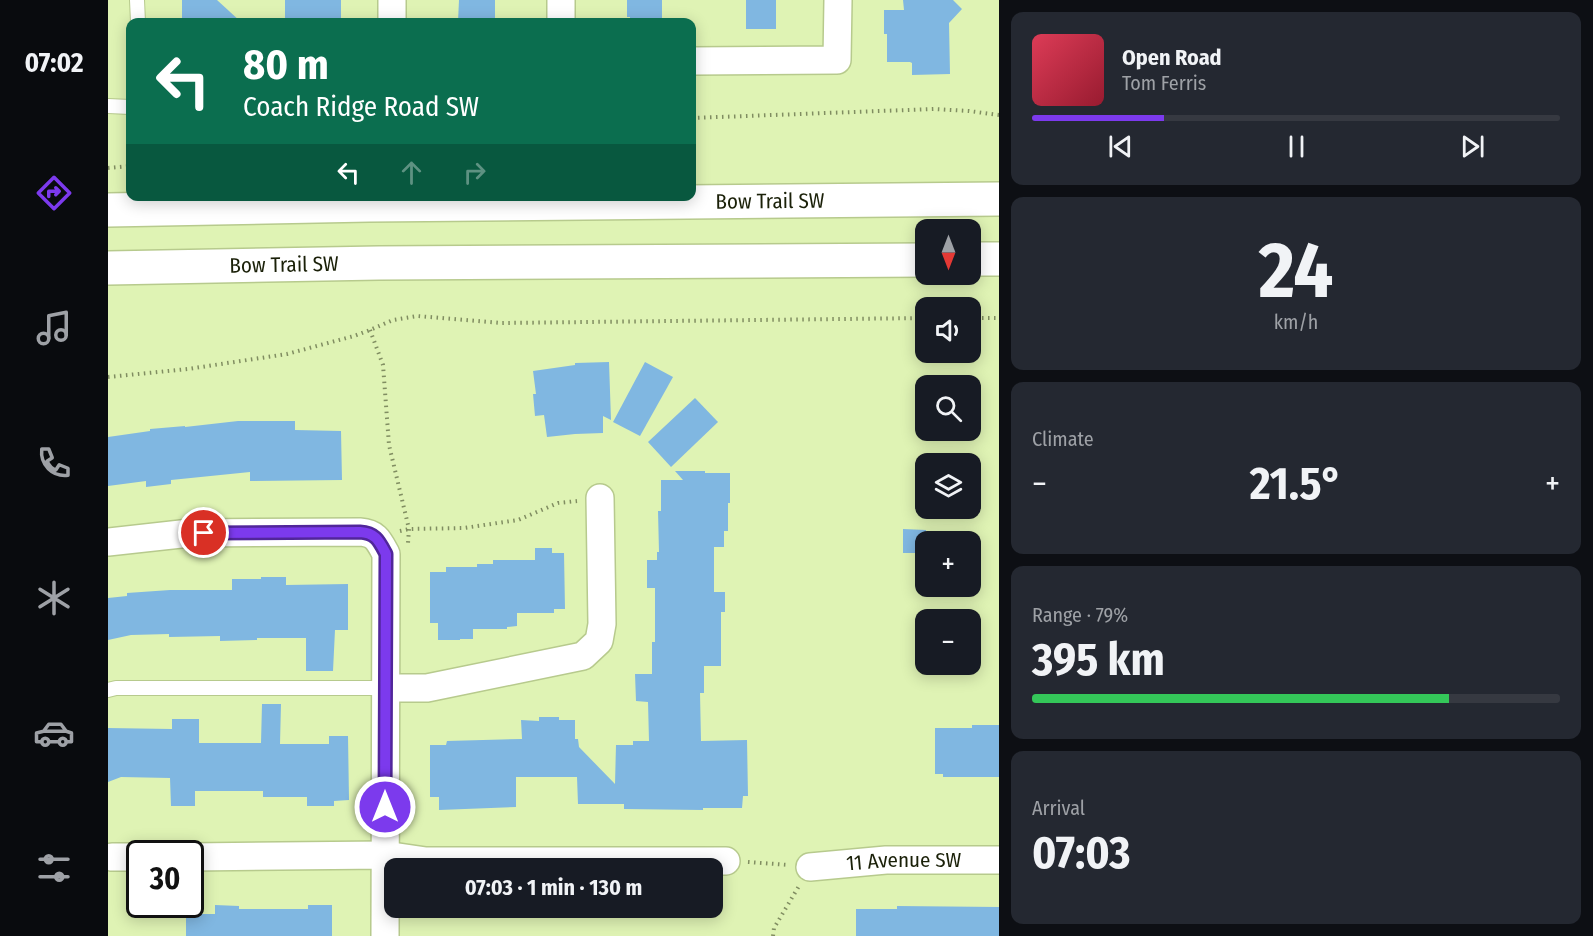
<!DOCTYPE html>
<html lang="en">
<head>
<meta charset="utf-8">
<style>
  :root { --surface:#171b24; --page:#242831; --text:#f1f3f6; --muted:#9ea1a6; --line:#363941; --accent:#7c3aed }
  body { margin:0; font-family:"Fira Sans Condensed",sans-serif; background:var(--page); color:var(--text); height:100vh; display:flex; flex-direction:column; font-size:22px; white-space:nowrap }
  * { box-sizing:border-box; margin:0 }
  p { font-size:20px; color:var(--muted) }
  .icon { flex:none; width:33px; height:33px; fill:none; stroke:currentColor; stroke-width:2; stroke-linecap:round; stroke-linejoin:round }
  .map { position:relative; flex:1; overflow:hidden }
  .details { display:flex; flex-direction:column; gap:12px; padding:12px; background:#0d0f14; width:594px }
  .details>* { flex:none }
  .guide { position:absolute; left:18px; top:18px; width:570px; height:183px; border-radius:12px; box-shadow:0 3px 15px #0003; background:#0b6e4f; color:#fff; overflow:hidden }
  .needle { width:39px; rotate:180deg }
  .buttons { position:absolute; left:807px; top:219px; display:grid; gap:12px }
  .buttons a { display:grid; place-items:center; width:66px; height:66px; border-radius:12px; background:var(--surface); box-shadow:0 3px 15px #0003; font-size:30px }
  .speed { position:absolute; left:18px; top:840px; display:flex; gap:12px; font-size:30px; font-weight:700; text-align:center }
  .speed>* { display:grid; place-content:center; width:78px; height:78px; border-radius:50%; background:var(--surface); box-shadow:0 3px 15px #0003; line-height:1 }
  .speed .limit { border:3px solid #111; border-radius:9px; background:#fff; color:#111 }
  .pin { position:absolute; display:grid; place-items:center; width:51px; height:51px; color:#fff; margin:-26px; border:3px solid #fff; border-radius:50%; box-shadow:0 2px 6px #0007 }
  .me { position:absolute; width:66px; margin:-33px; rotate:0deg; stroke-linejoin:round; filter:drop-shadow(0 0 4px #0008) }
  .turn { display:flex; align-items:center; gap:21px; height:126px; padding:0 18px; font-size:27px }
  .turn .icon { width:78px; height:78px; stroke-width:2.5 }
  .turn b { display:block; font-size:42px; line-height:51px }
  .lanes { display:flex; align-items:center; height:57px; padding:0 18px; background:#0003; justify-content:center; gap:30px; direction:ltr }
  .lanes .off { opacity:.35 }
  .big { font-size:45px; font-weight:700; line-height:1.1 }
  .details .tile { flex:1; display:flex; flex-direction:column; justify-content:center; gap:9px; min-width:0; padding:0 21px; border-radius:12px; background:var(--page) }
  .details .dial { align-items:center; gap:0 }
  .dial b { font-size:78px; line-height:1 }
  .song { display:flex; align-items:center; gap:18px }
  .cover { width:72px; height:72px; border-radius:9px; background:linear-gradient(135deg,hsl(350 70% 55%),hsl(350 70% 35%)) }
  .played { height:6px; border-radius:3px; background:linear-gradient(90deg,var(--accent) 25%,var(--line) 25%) }
  .keys { display:flex; justify-content:space-around; direction:ltr }
  .heat { display:flex; justify-content:space-between; align-items:center; font-size:33px; direction:ltr }
  .charge { height:9px; border-radius:4px; background:linear-gradient(90deg,#34c759 79%,var(--line) 0) }
  .trip { position:absolute; left:276px; top:858px; width:339px; height:60px; border-radius:12px; background:var(--surface); box-shadow:0 3px 15px #0003; font-weight:700; line-height:60px; text-align:center }
  main { display:flex; flex:1; min-height:0 }
  .menu { display:flex; flex-direction:column; width:108px; justify-content:space-around; align-items:center; background:#090b0e; color:var(--muted) }
  .menu .icon { width:42px; height:42px }
  .menu .current { color:var(--accent) }
  .menu b { font-size:27px; color:var(--text) }
  .map>svg:first-child { display:block }
  .building { fill:#80b7e1 }
  .lines { fill:none; stroke-linecap:round; stroke-linejoin:round }
  .service-casing { stroke:#b7ca8d; stroke-width:16 }
  .minor-casing { stroke:#b7ca8d; stroke-width:30 }
  .secondary-casing { stroke:#b7ca8d; stroke-width:36 }
  .path { stroke:#808d61; stroke-width:4; stroke-dasharray:1.5 4.5; stroke-linecap:butt }
  .service { stroke:#fff; stroke-width:14 }
  .minor { stroke:#fff; stroke-width:27 }
  .secondary { stroke:#fff; stroke-width:33 }
  .route-casing { stroke:#51269a; stroke-width:15 }
  .route { stroke:#7c3aed; stroke-width:10 }
  .labels { text-anchor:middle; dominant-baseline:central; stroke-width:6; stroke-linejoin:round; paint-order:stroke }
  .street-label { font-size:21px; fill:#1a2008; stroke:#eefecc }
</style>
</head>
<body>
<main>
<nav class="menu">
<b>07:02</b>
<svg class="icon current" aria-label="directions" viewBox="0 0 24 24"><path d="M12 3l9 9-9 9-9-9zM9 14v-3h6M13 9l2 2-2 2"/></svg>
<svg class="icon" aria-label="music" viewBox="0 0 24 24"><path d="M9 18V5l10-2v13"/><circle cx="6" cy="18" r="3"/><circle cx="16" cy="16" r="3"/></svg>
<svg class="icon" aria-label="phone" viewBox="0 0 24 24"><path d="M5 4h4l2 5-3 2q2 4 5 5l2-3 5 2v4C11 20 4 13 5 4z"/></svg>
<svg class="icon" aria-label="climate" viewBox="0 0 24 24"><path d="M12 3v18M4 7l16 10M4 17L20 7"/></svg>
<svg class="icon" aria-label="car" viewBox="0 0 24 24"><path d="M5 17H2v-5l4-1 3-4h7l3 4 3 1v5h-3M9 17h6M6 11h13"/><circle cx="7" cy="17" r="2"/><circle cx="17" cy="17" r="2"/></svg>
<svg class="icon" aria-label="filters" viewBox="0 0 24 24"><path d="M4 7h16M4 17h16"/><circle cx="9" cy="7" r="2"/><circle cx="15" cy="17" r="2"/></svg>
</nav>
<div class="map">
<svg width="891" height="936" viewBox="0 0 891 936">
  <rect width="100%" height="100%" fill="#dff3b4"/>
  <!-- building -->
  <g class="building">
    <path d="M74 0H109L133 22H74Z"/>
    <rect x="177" y="0" width="56" height="22"/>
    <path d="M351 0H387V22H350Z"/>
    <path d="M519 0H554V22H522V17H519Z"/>
    <rect x="638" y="0" width="30" height="29"/>
    <path d="M795 0H845L854 9 841 23 842 74 804 75V63L802 62H779V34H776V10H796Z"/>
    <path d="M501 362 503 420 495 416V433L467 434 439 437 436 415 427 416 425 394H428L425 371 467 365V363Z"/>
    <path d="M537 362 565 377 532 436 505 422Z"/>
    <path d="M587 398 610 422 563 467 540 442Z"/>
    <path d="M130 421H187V430L233 431 234 480 142 481V472L63 480V484L38 487V481L0 486V437L42 431V429L77 426V427Z"/>
    <path d="M567 471H597V473H622V503H620V531H616V547H606V592H617V612H613V666H596V693H592L593 741 639 740 640 796H635L634 808H595V810L516 809V804H470L469 777H408V807L331 810V797H322V745H338L339 741 414 739 413 720 431 721V717H451V720H467V739H470L471 747 507 784 508 745H525V741H541L540 702 528 701 527 674H544V642H547V588H539V560H549V552H551L550 511H553V480H575Z"/>
    <path d="M795 529 818 530V547H815L814 553H795Z"/>
    <path d="M427 548H444V553H456L457 609H446V613H409V626L399 627V629H365V639H352V640H330V623H322V572H338V567H369V564H385V560H427Z"/>
    <path d="M153 577H178V585L240 584V630H227L225 671H198V638H149V640L112 641V636L61 637V634L23 635 0 640V598L19 596V593L62 590H124V579H153Z"/>
    <path d="M154 704H173L172 744H221V736H240L241 800 226 801V806H199V797H155V791H87V806H63L62 778 13 777 0 782V728L64 729V719H91V743H153Z"/>
    <path d="M864 725H891V777H835V774H827V728H864Z"/>
    <path d="M107 905 131 906V909H200V905H224V936H78V914H107Z"/>
    <path d="M789 906 891 907V936H748V909H789Z"/>
  </g>
  <g class="lines">
    <!-- service casing -->
    <g class="service-casing">
      <g id="service">
        <path d="M29 0 30 22"/>
        <path d="M0 106 22 107"/>
        <path d="M0 690 8 688H278"/>
      </g>
    </g>
    <!-- minor casing -->
    <g class="minor-casing">
      <g id="minor">
        <path d="M284 0V22"/>
        <path d="M453 22V0"/>
        <path d="M584 61 729 60 730 0"/>
        <path d="M0 542 82 533 252 532C268 533 271 541 278 554L277 936"/>
        <path d="M278 688H319L475 656 491 641 494 624 492 498"/>
        <path d="M4 857H32"/>
        <path d="M82 857 277 855 318 861H618"/>
        <path id="s1" d="M702 867 778 860H891"/>
      </g>
    </g>
    <!-- secondary casing -->
    <g class="secondary-casing">
      <g id="secondary">
        <path id="s2" d="M0 210 261 205 891 199"/>
        <path d="M862 259H891"/>
        <path id="s3" d="M0 268 271 263 818 260"/>
      </g>
    </g>
    <!-- path -->
    <g class="path">
      <path d="M584 118 826 109 861 111 891 115"/>
      <path d="M0 168 22 166"/>
      <path d="M862 318H891"/>
      <path d="M262 330 275 365 281 445 301 529 300 543"/>
      <path d="M0 377 80 369 179 354 246 336 262 330 285 320 309 316 394 323 818 318"/>
      <path d="M292 531 301 529 356 528 410 520 450 503 469 501"/>
      <path d="M640 862 681 865"/>
      <path d="M665 936 666 928 691 886"/>
    </g>
    <!-- service -->
    <use href="#service" class="service"/>
    <!-- minor -->
    <use href="#minor" class="minor"/>
    <!-- secondary -->
    <use href="#secondary" class="secondary"/>
  </g>
  <g class="lines">
    <!-- route casing -->
    <g class="route-casing">
      <path id="route" d="M96 533 252 532C268 533 271 541 278 554L277 807"/>
    </g>
    <!-- route -->
    <use href="#route" class="route"/>
  </g>
  <g class="labels">
    <!-- street labels -->
    <g class="street-label">
      <text stroke="none"><textPath href="#s2" startOffset="662">Bow Trail SW</textPath></text>
      <text stroke="none"><textPath href="#s3" startOffset="176">Bow Trail SW</textPath></text>
      <text stroke="none"><textPath href="#s1" startOffset="94">11 Avenue SW</textPath></text>
    </g>
  </g>
</svg>
<div class="buttons">
<a><svg class="needle" viewBox="-14 -14 28 28"><path d="M0-13l5 13h-10z" fill="#e53935"/><path d="M0 13l5-13h-10z" fill="#9ea1a6"/></svg></a>
<a><svg class="icon" aria-label="sound" viewBox="0 0 24 24"><path d="M4 9h4l5-4v14l-5-4H4zM17 9q2 3 0 6"/></svg></a>
<a><svg class="icon" aria-label="search" viewBox="0 0 24 24"><circle cx="10" cy="10" r="6"/><path d="M15 15l6 6"/></svg></a>
<a><svg class="icon" aria-label="layers" viewBox="0 0 24 24"><path d="M12 4l9 5-9 5-9-5zM3 14l9 5 9-5"/></svg></a>
<a>+</a>
<a>−</a>
</div>
<div class="speed"><div class="limit">30</div></div>
<div class="pin" style="left:96px;top:533px;background:#d93025"><svg class="icon" aria-label="arrive" viewBox="0 0 24 24"><path d="M6 21V4h12l-3 4 3 4H6"/></svg></div>
<svg class="me" style="left:277px;top:807px" viewBox="-20 -20 40 40"><circle r="17" fill="#7c3aed" stroke="#fff" stroke-width="3"/><path d="M0-11L8 9 0 5-8 9z" fill="#fff"/></svg>
<div class="trip">07:03 · 1 min · 130 m</div>
<div class="guide">
<div class="turn"><svg class="icon" aria-label="left" viewBox="0 0 24 24"><path d="M17 20v-9H6M10 6l-5 5 5 5"/></svg><div><b>80 m</b>Coach Ridge Road SW</div></div>
<div class="lanes"><svg class="icon" aria-label="left" viewBox="0 0 24 24"><path d="M17 20v-9H6M10 6l-5 5 5 5"/></svg><svg class="icon off" aria-label="ahead" viewBox="0 0 24 24"><path d="M12 20V5M6 11l6-6 6 6"/></svg><svg class="icon off" aria-label="right" viewBox="0 0 24 24"><path d="M7 20v-9h11M14 6l5 5-5 5"/></svg></div>
</div>
</div>
<section class="details">
<div class="tile">
<div class="song"><i class="cover"></i><div><b>Open Road</b><p>Tom Ferris</p></div></div>
<div class="played"></div>
<div class="keys"><svg class="icon" aria-label="previous" viewBox="0 0 24 24"><path d="M18 5L8 12l10 7zM5 5v14"/></svg><svg class="icon" aria-label="pause" viewBox="0 0 24 24"><path d="M8 5v14M16 5v14"/></svg><svg class="icon" aria-label="next" viewBox="0 0 24 24"><path d="M6 5l10 7-10 7zM19 5v14"/></svg></div>
</div>
<div class="tile dial"><b>24</b><p>km/h</p></div>
<div class="tile"><p>Climate</p>
<div class="heat"><a>−</a><b class="big">21.5°</b><a>+</a></div>
</div>
<div class="tile"><p>Range · 79%</p><b class="big">395 km</b><div class="charge"></div></div>
<div class="tile"><p>Arrival</p><b class="big">07:03</b></div>
</section>
</main>
</body>
</html>
